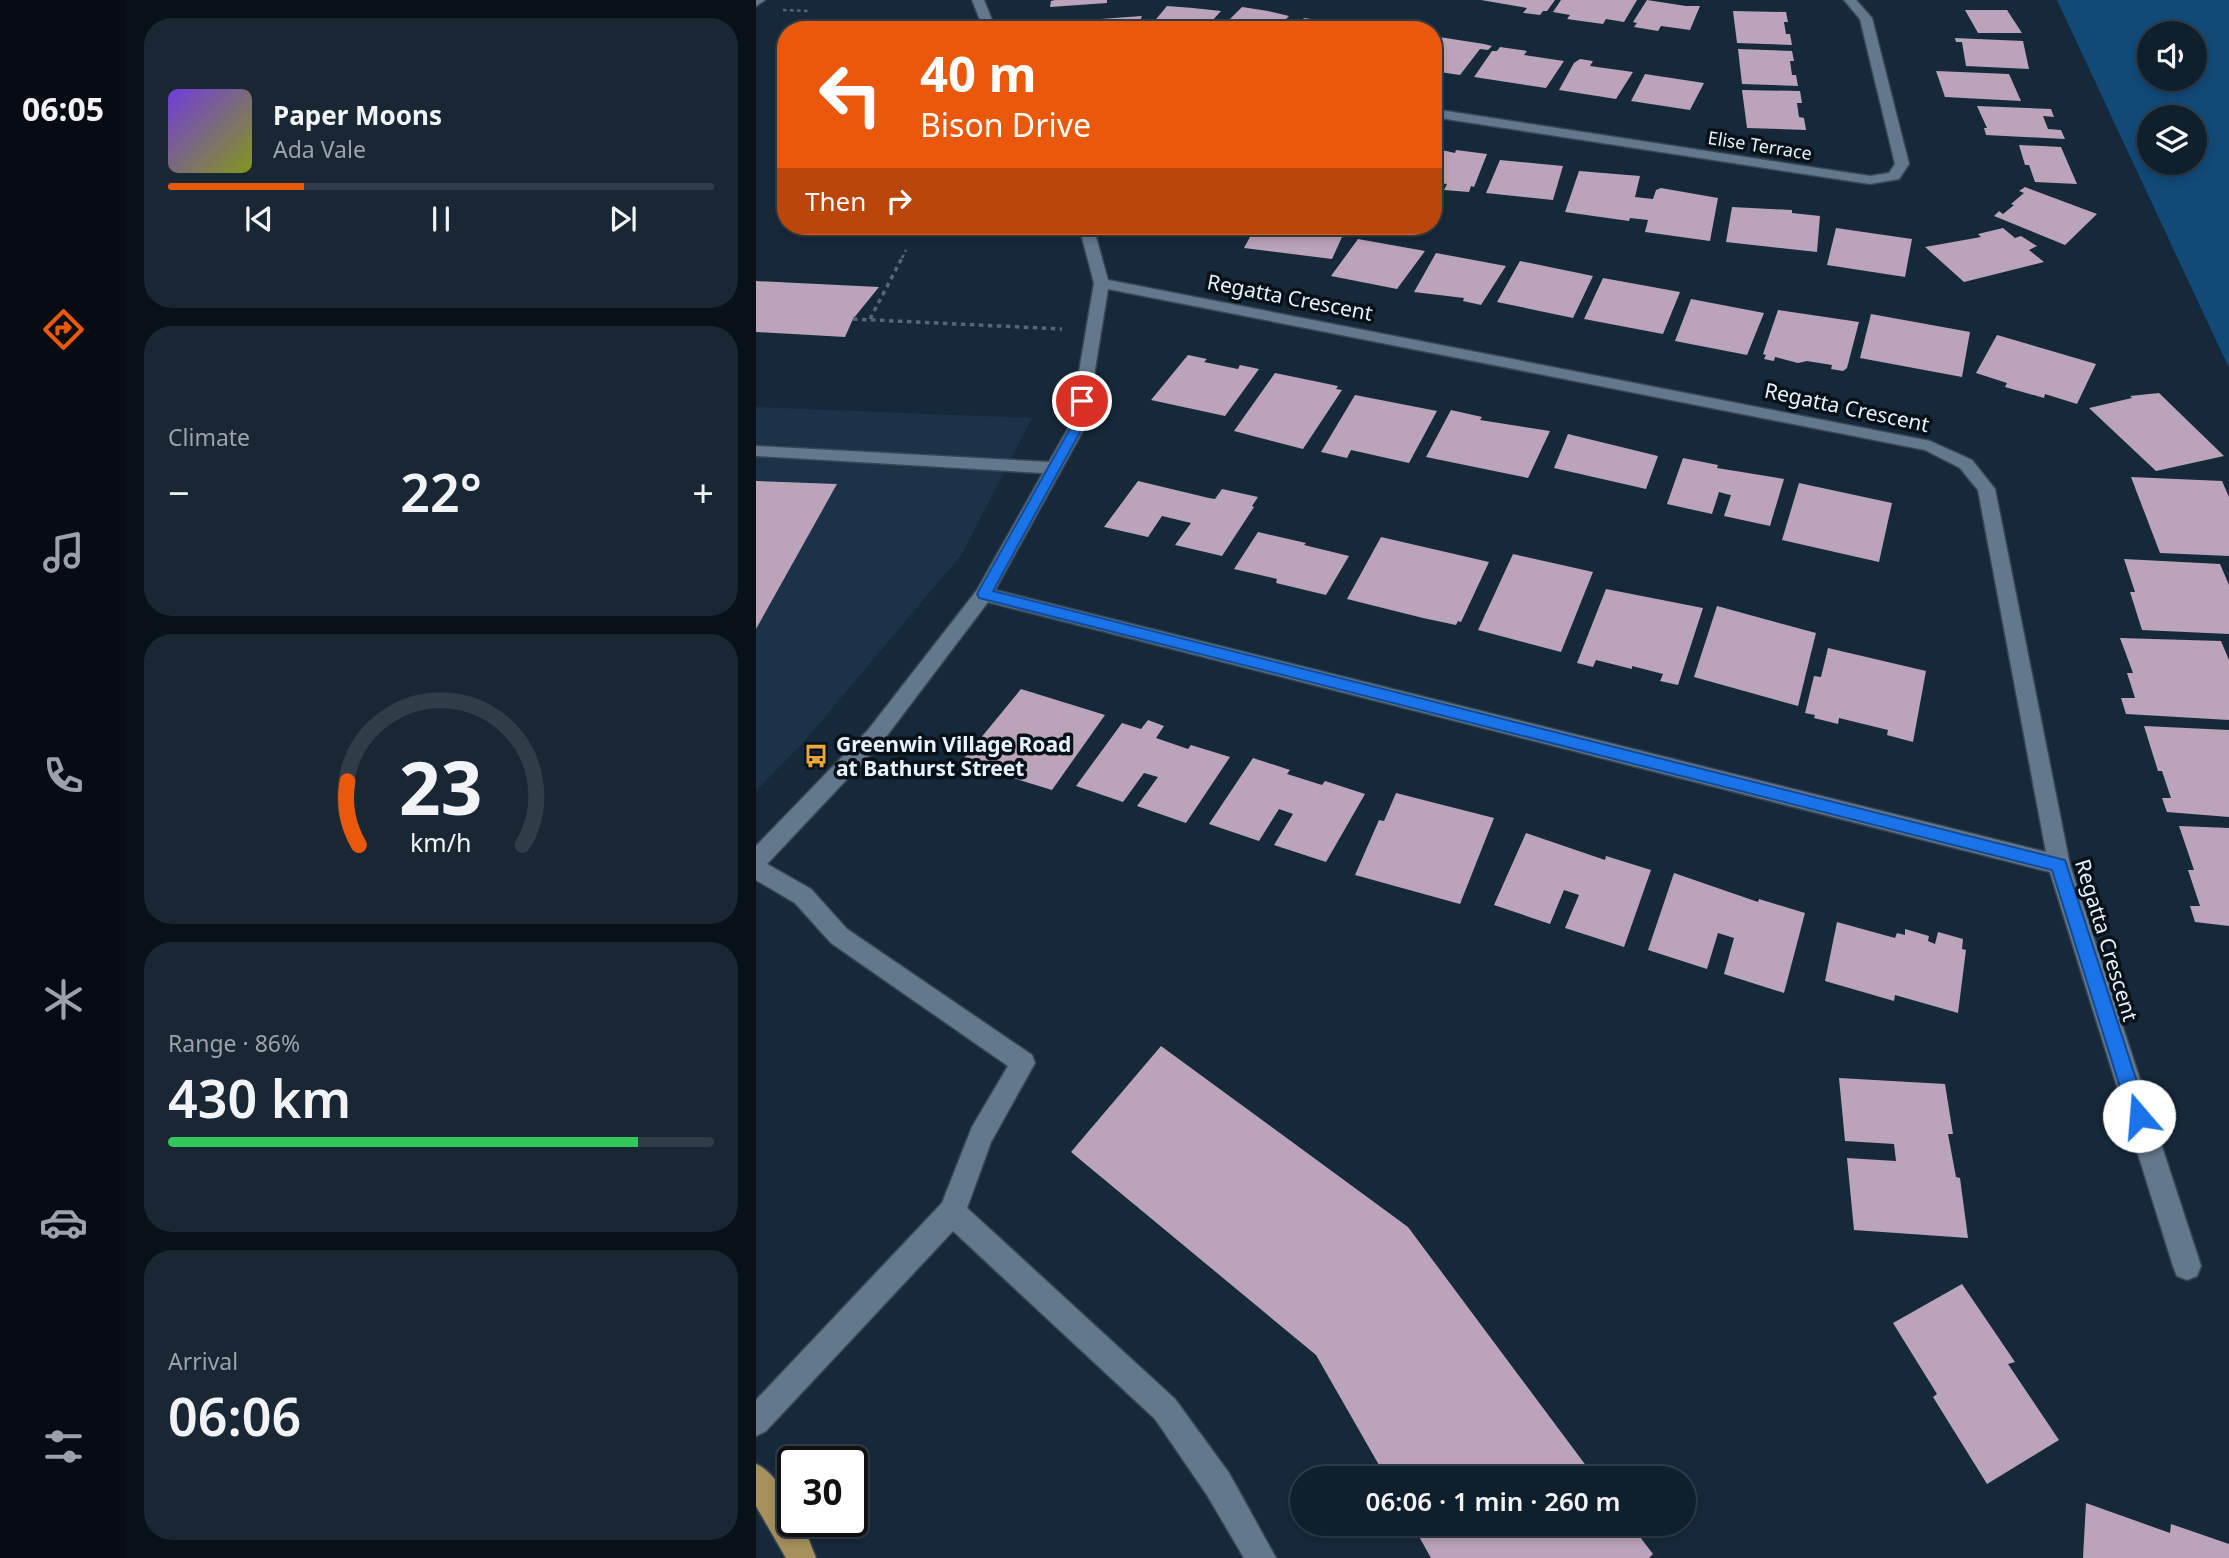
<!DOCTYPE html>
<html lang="en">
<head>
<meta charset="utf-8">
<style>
  :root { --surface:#101f2c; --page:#192734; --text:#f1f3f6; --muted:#9ca2a9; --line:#303d48; --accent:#ea580c }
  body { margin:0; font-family:"Noto Sans",sans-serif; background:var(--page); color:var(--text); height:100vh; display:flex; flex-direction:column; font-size:26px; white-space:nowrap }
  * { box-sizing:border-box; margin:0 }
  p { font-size:23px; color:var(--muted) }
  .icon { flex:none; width:38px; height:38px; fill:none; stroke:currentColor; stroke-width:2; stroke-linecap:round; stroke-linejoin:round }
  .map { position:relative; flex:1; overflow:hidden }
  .side { display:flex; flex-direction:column; gap:18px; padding:18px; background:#091118; width:630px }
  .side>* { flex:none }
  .hud { position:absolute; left:21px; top:21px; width:665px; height:214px; border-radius:28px; box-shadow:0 4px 10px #0003,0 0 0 2px var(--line); background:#ea580c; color:#fff; overflow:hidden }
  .fabs { position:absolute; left:1381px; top:21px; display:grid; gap:14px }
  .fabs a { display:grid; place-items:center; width:70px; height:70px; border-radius:50%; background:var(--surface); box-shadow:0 4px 10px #0003,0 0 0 2px var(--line); font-size:35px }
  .speed { position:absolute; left:21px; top:1446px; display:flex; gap:14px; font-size:35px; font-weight:700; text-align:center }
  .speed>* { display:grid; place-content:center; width:91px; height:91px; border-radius:50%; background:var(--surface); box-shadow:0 4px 10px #0003,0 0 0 2px var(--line); line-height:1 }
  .speed .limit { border:4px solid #111; border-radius:10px; background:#fff; color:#111 }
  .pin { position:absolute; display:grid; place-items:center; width:60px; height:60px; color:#fff; margin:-30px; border:4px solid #fff; border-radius:50%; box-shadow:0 2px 7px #0007 }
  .me { position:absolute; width:77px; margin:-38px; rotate:342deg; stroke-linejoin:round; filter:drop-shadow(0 0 5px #0008) }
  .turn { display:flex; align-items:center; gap:24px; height:147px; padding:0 28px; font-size:32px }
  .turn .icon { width:91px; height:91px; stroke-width:2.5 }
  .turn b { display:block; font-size:49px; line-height:60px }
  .then { display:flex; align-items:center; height:66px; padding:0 28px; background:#0003; gap:14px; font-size:26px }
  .big { font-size:52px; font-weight:600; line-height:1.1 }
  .side .tile { flex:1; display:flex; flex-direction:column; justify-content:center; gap:10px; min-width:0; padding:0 24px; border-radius:28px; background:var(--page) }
  .side .dial { align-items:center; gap:0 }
  .dial svg { height:182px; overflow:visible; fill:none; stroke:var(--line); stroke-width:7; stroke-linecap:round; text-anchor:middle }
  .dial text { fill:var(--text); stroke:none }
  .song { display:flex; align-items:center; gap:21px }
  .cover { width:84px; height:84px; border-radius:10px; background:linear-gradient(135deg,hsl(260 70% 55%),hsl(70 70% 35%)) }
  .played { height:7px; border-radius:4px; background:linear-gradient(90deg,var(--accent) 25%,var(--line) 25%) }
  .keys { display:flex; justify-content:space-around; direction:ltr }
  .heat { display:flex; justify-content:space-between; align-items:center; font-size:38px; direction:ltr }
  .charge { height:10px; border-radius:5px; background:linear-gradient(90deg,#34c759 86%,var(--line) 0) }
  .trip { position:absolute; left:534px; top:1466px; width:406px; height:70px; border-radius:35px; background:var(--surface); box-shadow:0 4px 10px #0003,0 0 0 2px var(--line); font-weight:600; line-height:70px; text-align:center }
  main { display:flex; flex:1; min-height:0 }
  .tab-bar { display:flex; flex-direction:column; width:126px; justify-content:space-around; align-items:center; background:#060c12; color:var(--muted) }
  .tab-bar .icon { width:49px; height:49px }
  .tab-bar .selected { color:var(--accent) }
  .tab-bar b { font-size:32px; color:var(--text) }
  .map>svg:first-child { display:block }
  .built { fill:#1b3248 }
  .green { fill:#114977; fill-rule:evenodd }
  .building { fill:#bba4b9 }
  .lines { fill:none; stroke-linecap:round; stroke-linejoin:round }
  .minor-casing { stroke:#394755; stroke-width:3 }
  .major-casing { stroke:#394755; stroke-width:3 }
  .path-far1 { stroke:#566676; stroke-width:2.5; stroke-dasharray:3.5 3.5; stroke-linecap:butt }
  .path { stroke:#566676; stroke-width:3.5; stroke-dasharray:4.5 4.5; stroke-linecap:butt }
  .minor { fill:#63788c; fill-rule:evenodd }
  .major { fill:#a6915c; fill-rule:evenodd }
  .route { fill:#1a73e8; stroke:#114b97; stroke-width:2 }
  .labels { text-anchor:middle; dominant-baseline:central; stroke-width:7; stroke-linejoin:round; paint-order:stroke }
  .far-street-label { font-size:18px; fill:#e6f2fe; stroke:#091118 }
  .street-label { font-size:21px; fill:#e6f2fe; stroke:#091118 }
  .poi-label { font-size:21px; font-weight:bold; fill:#e6f2fe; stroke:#091118; text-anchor:start }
</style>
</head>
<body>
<main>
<nav class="tab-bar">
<b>06:05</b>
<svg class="icon selected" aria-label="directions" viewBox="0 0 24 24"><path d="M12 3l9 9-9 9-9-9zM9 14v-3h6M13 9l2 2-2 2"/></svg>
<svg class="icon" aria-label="music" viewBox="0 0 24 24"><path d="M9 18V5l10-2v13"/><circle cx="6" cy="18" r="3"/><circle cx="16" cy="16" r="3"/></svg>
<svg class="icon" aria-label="phone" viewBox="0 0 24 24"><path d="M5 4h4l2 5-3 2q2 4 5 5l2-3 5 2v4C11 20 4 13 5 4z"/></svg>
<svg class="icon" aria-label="climate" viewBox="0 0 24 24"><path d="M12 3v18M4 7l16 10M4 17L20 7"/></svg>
<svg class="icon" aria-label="car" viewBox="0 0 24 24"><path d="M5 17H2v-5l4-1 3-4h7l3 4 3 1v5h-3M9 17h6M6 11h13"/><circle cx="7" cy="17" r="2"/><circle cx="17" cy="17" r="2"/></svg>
<svg class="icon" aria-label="filters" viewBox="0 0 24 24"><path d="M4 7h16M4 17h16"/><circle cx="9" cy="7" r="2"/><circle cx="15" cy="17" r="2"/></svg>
</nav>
<section class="side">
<div class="tile">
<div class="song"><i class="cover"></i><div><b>Paper Moons</b><p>Ada Vale</p></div></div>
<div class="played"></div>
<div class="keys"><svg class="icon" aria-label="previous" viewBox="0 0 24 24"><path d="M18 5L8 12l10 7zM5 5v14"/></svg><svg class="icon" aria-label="pause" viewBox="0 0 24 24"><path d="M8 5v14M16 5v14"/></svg><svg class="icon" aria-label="next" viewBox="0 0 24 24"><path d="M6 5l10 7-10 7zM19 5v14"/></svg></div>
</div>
<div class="tile"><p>Climate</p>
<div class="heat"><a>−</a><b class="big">22°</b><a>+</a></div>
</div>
<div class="tile dial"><svg viewBox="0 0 100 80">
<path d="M14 69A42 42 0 1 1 86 69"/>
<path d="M14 69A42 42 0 0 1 9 41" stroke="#ea580c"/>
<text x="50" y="56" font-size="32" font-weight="700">23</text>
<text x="50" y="72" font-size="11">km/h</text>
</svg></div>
<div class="tile"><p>Range · 86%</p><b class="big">430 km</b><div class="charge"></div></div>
<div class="tile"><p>Arrival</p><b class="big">06:06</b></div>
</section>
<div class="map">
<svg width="1473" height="1558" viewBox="0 0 1473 1558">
  <rect width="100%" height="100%" fill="#16293a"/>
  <!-- built -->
  <path class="built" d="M0 407 276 418 206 554 46 744 0 791Z"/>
  <!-- green -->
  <path class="green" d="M1301 0H1473V368ZM1393 33H1438V79H1393ZM1393 117H1438V163H1393Z"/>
  <!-- building -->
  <g class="building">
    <path d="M299 0H351V3L294 7 295 1Z"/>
    <path d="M725 0H799L791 11H787L784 15 767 13 771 8Z"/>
    <path d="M805 0H881L868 22 850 19 847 24 811 19 814 15 797 12Z"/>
    <path d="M891 0 930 6H944L934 30 905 26 902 31 878 27 881 23 877 22Z"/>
    <path d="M411 6 437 8 465 11 448 30H391Z"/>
    <path d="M486 7 512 11 533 16 520 30H463Z"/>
    <path d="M1209 10H1251L1266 33H1222Z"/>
    <path d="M977 11 1030 12 1032 22H1028L1030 34H1034L1036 45 981 43Z"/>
    <path d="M386 16 384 21 369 23 370 30H303V22Z"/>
    <path d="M548 18 571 21 598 24 593 30H536Z"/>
    <path d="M677 36 728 44 736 46 732 50 724 49 704 75 677 71Z"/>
    <path d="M1199 38 1267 41 1273 69 1210 66 1206 42H1200Z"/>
    <path d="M744 47 771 51 768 55 808 61 790 88 718 77 736 51H741Z"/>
    <path d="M982 49 1036 51 1038 61H1034L1036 75H1040L1042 86 986 84Z"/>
    <path d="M824 59 837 61 834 66 877 72 860 99 803 90 818 63Z"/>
    <path d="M1180 71 1253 74 1265 101 1189 97Z"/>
    <path d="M889 74 948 83 934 110 875 101Z"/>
    <path d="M986 90 1044 91 1046 103H1041L1043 117 1048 118 1050 130 991 128Z"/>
    <path d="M1221 106 1295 109 1298 117 1287 116 1292 129 1305 130 1309 139 1230 135 1228 128H1231Z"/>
    <path d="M1263 145 1305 147 1321 184 1279 182 1273 165H1269Z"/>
    <path d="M677 148 699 153 700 150 731 154 718 187 715 186 713 192 688 190 691 184 677 182Z"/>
    <path d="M744 160 807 166 797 200 730 193Z"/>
    <path d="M823 171 884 176 879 197 897 199 900 190 905 188 962 198 954 241 889 232 892 220 874 218 873 221 809 212Z"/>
    <path d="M1269 187 1274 189 1341 214 1309 245 1238 216 1243 211 1247 214 1258 205 1255 204 1268 193 1263 191Z"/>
    <path d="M976 207 1036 210V213L1064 216 1061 252 970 242Z"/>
    <path d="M407 226H487L482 237 405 229Z"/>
    <path d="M500 226H591L576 259 488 248Z"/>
    <path d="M1080 228 1156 239 1149 277 1071 265Z"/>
    <path d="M1247 228 1259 238 1265 236 1281 246 1273 250 1288 262 1208 282 1169 247 1225 237 1222 234Z"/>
    <path d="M602 239 669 251 641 289 575 276Z"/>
    <path d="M680 253 750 266 725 305 707 301 708 298 658 292Z"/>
    <path d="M764 261 837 276 817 318 741 302Z"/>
    <path d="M847 278 924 292 907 334 828 319Z"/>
    <path d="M0 281 123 287 97 319 89 337 0 332Z"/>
    <path d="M935 299 1008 313 991 355 919 341Z"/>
    <path d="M1022 310 1103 322 1091 368 1087 371 1075 369 1076 365 1051 361 1042 363 1019 357 1018 361 1008 359 1010 355 1007 354Z"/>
    <path d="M1115 314 1214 332 1206 377 1104 358Z"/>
    <path d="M1241 335 1340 364 1321 404 1289 394 1288 398 1249 387 1251 383 1220 373Z"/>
    <path d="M432 355 451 359 448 362 482 369 484 365 503 369 469 416 395 400Z"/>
    <path d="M519 373 582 386 580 389 586 390 547 449 478 431Z"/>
    <path d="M1403 393 1435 424 1468 456 1400 471 1333 408 1376 398 1374 396Z"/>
    <path d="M599 395 681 411 653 463 595 450 591 458 565 452Z"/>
    <path d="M695 410 726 417 724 420 794 431 772 478 670 457Z"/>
    <path d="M812 434 902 456 890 489 798 468Z"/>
    <path d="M927 458 962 465 961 468 1028 479 1014 526 968 516 975 495 970 494 963 492 956 514 911 504Z"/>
    <path d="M1375 477 1466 481 1473 497V556L1404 553Z"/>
    <path d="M0 481 81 484 0 629Z"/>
    <path d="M382 481 453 498 459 499 466 489 502 497 496 506 498 507 466 556 419 545 435 523 406 516 392 537 348 527Z"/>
    <path d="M1043 483 1136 503 1123 562 1026 540Z"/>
    <path d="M502 532 550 543 548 545 593 556 570 595 520 583 521 579 478 569Z"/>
    <path d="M625 537 733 562 705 622 702 621 700 625 667 618 591 599Z"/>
    <path d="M757 554 837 572 805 652 722 630Z"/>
    <path d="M1368 559 1464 564 1473 585V634L1386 630 1374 592H1379Z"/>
    <path d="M850 589 947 608 922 685 904 681 907 674 876 666V669L840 660 837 667 821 663Z"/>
    <path d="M961 606 1060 633 1042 706 938 677Z"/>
    <path d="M1364 638 1465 641 1473 660V720L1370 714 1365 698H1379L1371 673H1377Z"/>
    <path d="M1072 648 1170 671 1157 742 1131 735 1132 730 1083 718 1082 724 1058 718 1059 715 1049 713 1058 676 1065 677Z"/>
    <path d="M265 689 349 715 296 790 205 762Z"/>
    <path d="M392 720 408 726 400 738 432 749 435 745 474 757 430 823 381 806 402 777 388 773 367 802 320 786 366 723 385 729Z"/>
    <path d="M1388 726 1473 730V817L1411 812 1406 798H1415L1406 771H1402Z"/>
    <path d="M497 758 534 770 531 774 566 785 569 781 609 794 570 862 518 845 537 814 523 809 503 841 453 824Z"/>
    <path d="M640 793 738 818 704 904 599 875 623 820 628 821Z"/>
    <path d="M1423 826 1473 828V926L1439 922 1434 906H1444L1432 870H1438Z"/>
    <path d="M770 833 849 860 850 856 895 870 868 947 809 928 823 895 808 890 794 924 738 905Z"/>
    <path d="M918 873 1002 902 1003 899 1049 913 1028 993 968 974 978 938 962 933 951 969 892 950Z"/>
    <path d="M1081 922 1139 938 1141 933 1149 935V929L1173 936 1172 941 1179 944 1182 932 1207 939 1206 949 1210 950 1202 1013 1139 995 1138 1001 1069 981Z"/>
    <path d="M405 1046 652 1227 840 1479H631L560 1355 315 1152Z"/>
    <path d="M1083 1078 1189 1084 1197 1134H1192L1200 1177 1204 1178 1212 1238 1098 1230 1091 1158 1140 1161 1138 1144 1089 1141Z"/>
    <path d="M1206 1284 1259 1362 1252 1364 1303 1440 1231 1484 1177 1397 1181 1394 1137 1323Z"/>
    <path d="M1330 1503 1414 1533 1415 1524 1473 1544V1558H1327Z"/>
    <path d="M656 1524H874L897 1554 893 1558H675Z"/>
  </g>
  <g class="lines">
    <!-- minor casing -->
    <g class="minor-casing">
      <g id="minor">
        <path d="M0 0H9L0 6Z"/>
        <path d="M216 0H228L240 30H228Z"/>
        <path d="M1088 0H1100L1116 18 1153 164 1143 179 1114 184 677 117V109L1114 176 1133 173 1139 164 1104 19Z"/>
        <path d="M323 226H337L352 280 1174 441 1216 460 1239 489 1314 865 1445 1266 1441 1276 1431 1280 1421 1276 1417 1266 1294 872 232 602 126 742 11 864 55 889 91 929 276 1055 279 1063 235 1142 211 1208 419 1399 473 1473 520 1558H488L451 1495 399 1419 197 1231 10 1431 0 1436V1400L186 1203 216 1127 252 1066 75 943 39 903 0 880V846L112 730 221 590 287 473 0 456V446L293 462 314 425 338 283ZM352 289 1169 450 1204 468 1222 490 1290 852 239 590 330 425Z"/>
      </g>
    </g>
    <!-- major casing -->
    <g class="major-casing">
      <path id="major" d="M0 1464C18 1471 37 1502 37 1521H44L47 1525 60 1558H30L0 1506Z"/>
    </g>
    <!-- path-far1 -->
    <g class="path-far1">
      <path d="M27 10 54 11"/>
      <path d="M146 258 150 250"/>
    </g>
    <!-- path -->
    <g class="path">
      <path d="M97 319 306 329"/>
      <path d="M114 319 147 256"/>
    </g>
    <!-- minor -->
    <use href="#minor" class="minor"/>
    <!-- major -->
    <use href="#major" class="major"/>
  </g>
  <!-- route -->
  <path class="route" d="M326 397 332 401 328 425 237 591 1309 860 1392 1116 1389 1122 1383 1125 1376 1122 1373 1116 1296 870 223 598 221 594 316 425 319 401Z"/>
  <!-- icons -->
  <defs>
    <g id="bus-bare" transform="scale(1.89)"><path d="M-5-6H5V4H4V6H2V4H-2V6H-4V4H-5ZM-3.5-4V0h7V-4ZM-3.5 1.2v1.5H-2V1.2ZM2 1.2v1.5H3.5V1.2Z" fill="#eca93a" stroke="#091118" stroke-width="2.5" paint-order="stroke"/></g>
  </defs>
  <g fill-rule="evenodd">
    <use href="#bus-bare" x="60" y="756"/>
  </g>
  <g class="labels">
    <!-- far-street labels -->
    <g class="far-street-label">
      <text transform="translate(1004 145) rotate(9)">Elise Terrace</text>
    </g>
    <!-- street labels -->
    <g class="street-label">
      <text transform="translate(534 297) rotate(11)">Regatta Crescent</text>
      <text transform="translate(1091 407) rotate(12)">Regatta Crescent</text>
      <text transform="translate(1351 940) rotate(73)">Regatta Crescent</text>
    </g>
    <!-- poi labels -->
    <g class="poi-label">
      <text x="80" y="744">Greenwin Village Road<tspan x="80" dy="24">at Bathurst Street</tspan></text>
    </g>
  </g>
</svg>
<div class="fabs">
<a><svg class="icon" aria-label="sound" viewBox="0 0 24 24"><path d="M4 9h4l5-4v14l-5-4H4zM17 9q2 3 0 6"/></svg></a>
<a><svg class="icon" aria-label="layers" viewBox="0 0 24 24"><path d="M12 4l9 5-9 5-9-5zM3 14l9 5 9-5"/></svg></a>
</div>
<div class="speed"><div class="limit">30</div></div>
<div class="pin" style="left:326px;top:401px;background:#d93025"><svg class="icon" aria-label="arrive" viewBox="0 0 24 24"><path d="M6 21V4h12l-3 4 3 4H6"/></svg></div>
<svg class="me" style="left:1383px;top:1116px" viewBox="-20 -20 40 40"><circle r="19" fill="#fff"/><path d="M0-13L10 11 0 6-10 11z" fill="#1a73e8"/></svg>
<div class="trip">06:06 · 1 min · 260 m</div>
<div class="hud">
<div class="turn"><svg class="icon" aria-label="left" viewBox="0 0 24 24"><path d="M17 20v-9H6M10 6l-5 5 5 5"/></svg><div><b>40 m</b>Bison Drive</div></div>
<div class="then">Then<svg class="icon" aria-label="right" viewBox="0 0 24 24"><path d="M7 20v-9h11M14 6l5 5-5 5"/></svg></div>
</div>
</div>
</main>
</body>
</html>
